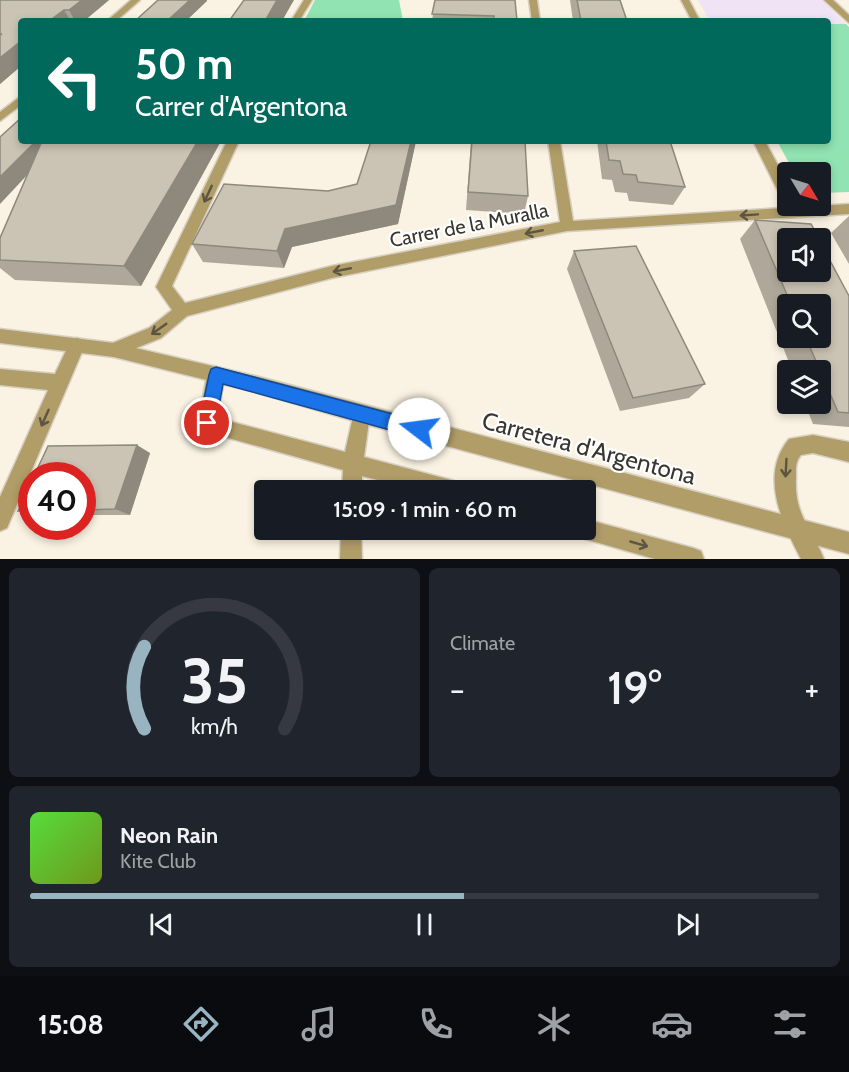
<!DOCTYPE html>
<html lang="en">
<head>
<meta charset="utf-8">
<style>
  :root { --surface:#171b24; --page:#20242c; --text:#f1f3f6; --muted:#9ea1a6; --line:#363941; --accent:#97b4c0 }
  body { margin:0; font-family:Cabin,sans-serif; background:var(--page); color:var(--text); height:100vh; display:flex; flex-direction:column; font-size:22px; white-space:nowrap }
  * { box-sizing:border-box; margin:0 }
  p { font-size:20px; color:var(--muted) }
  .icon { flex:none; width:33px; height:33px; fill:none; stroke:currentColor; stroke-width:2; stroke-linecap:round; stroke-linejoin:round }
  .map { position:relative; height:559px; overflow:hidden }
  .panel { display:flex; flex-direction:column; gap:9px; padding:9px; background:#0d0f14; flex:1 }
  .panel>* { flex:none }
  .banner { position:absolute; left:18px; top:18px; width:813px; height:126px; border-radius:6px; box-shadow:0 3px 9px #0003; background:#00695c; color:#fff; overflow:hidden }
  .needle { width:39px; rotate:128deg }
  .fabs { position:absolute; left:777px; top:162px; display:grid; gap:12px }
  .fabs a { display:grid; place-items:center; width:54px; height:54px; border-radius:6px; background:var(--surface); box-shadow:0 3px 9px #0003; font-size:30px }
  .speed { position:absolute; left:18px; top:462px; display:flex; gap:12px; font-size:30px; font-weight:700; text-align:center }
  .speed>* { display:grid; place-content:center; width:78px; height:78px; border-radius:50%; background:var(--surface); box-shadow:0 3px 9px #0003; line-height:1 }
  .speed .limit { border:9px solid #d22; background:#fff; color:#111 }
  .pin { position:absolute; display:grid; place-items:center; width:51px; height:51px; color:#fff; margin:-26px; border:3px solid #fff; border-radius:50%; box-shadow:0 2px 6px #0007 }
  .me { position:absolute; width:66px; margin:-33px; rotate:285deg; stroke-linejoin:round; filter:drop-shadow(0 0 4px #0008) }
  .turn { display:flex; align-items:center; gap:21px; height:126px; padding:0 18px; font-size:27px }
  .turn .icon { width:78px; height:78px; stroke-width:2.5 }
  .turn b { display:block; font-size:42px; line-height:51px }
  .big { font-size:45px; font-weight:600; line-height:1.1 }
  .panel .card { flex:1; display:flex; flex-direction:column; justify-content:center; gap:9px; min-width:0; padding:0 21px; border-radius:9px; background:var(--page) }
  .panel .dial { align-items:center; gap:0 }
  .dial svg { height:156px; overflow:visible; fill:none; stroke:var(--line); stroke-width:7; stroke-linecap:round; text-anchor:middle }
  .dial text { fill:var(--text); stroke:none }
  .song { display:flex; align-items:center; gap:18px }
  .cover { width:72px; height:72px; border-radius:9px; background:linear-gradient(135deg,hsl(110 70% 55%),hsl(80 70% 35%)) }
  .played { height:6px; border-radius:3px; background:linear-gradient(90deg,var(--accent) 55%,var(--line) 55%) }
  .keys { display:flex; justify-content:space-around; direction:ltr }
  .heat { display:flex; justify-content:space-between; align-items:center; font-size:33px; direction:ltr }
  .panel .tiles { flex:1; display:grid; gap:9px; grid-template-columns:1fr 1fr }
  .card:last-child { grid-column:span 2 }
  .trip { position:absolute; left:254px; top:480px; width:342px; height:60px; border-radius:6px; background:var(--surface); box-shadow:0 3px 9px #0003; font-weight:600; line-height:60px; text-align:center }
  .tabs { display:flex; height:96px; justify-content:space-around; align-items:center; background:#090b0e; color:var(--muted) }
  .tabs .icon { width:42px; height:42px }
  .tabs .current { color:var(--accent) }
  .tabs b { font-size:27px; color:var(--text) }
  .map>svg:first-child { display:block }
  .education { fill:#f1e3f6 }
  .green { fill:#91e3b2 }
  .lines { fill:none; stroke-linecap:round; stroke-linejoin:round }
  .minor-casing { stroke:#d7d0c2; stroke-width:3 }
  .tertiary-casing { stroke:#d7d0c2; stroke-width:3 }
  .minor { fill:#b09d68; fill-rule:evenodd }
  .tertiary { fill:#b09d68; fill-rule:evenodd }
  .wall { fill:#afa89a; fill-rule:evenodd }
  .shaded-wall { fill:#8e887d }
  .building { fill:#cbc3b3; stroke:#8e887d; stroke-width:1.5 }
  .oneway { stroke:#5d5541 }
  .route { fill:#1a73e8; stroke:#114b97; stroke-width:1.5 }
  .labels { text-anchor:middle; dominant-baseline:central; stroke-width:4.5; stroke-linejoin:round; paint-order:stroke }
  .street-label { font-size:20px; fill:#393630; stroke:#fff }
  .near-street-label { font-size:24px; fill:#393630; stroke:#fff }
</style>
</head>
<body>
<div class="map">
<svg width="849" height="559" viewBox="0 0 849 559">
  <rect width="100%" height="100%" fill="#faf2e2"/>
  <!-- education -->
  <path class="education" d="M698 0H822L846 24H828V21H710Z"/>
  <!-- green -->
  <g class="green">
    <path d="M315 0H399L403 21H304Z"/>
    <path d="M828 24H846L849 27V192L821 193 820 172H794L777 141H828Z"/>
  </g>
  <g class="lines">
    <!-- minor casing -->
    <g class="minor-casing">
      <g id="minor">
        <path d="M131 0H140L116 21H107Z"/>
        <path d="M304 0H312L299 21H291Z"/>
        <path d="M529 0H537L540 21H532Z"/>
        <path d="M681 0H689L700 21H692Z"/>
        <path d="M21 96V105L0 121V112Z"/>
        <path d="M227 141H239L172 286 185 303 332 266 560 222 548 141H560L573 221 849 204V214L567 231 332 278 187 316 161 338 114 357 108 355 106 350 108 345 149 328 172 310 156 287Z"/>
        <path d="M753 141H765L788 184V199L780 195Z"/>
        <path d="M77 338 83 340 85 345 7 528 0 531V497L48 390 0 385V369L55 374 71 340Z"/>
        <path d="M216 367 222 369 225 375 217 418 345 452 355 408 361 405 367 408 370 414 364 457 451 480 458 483 461 490H416L362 476V490H342L343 470 200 430 198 424 207 375 210 369Z"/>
        <path d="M813 435 849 442V462L813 453 801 455C795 462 796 469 796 478 794 515 811 527 824 559H801C782 523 759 475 789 439Z"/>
        <path d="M585 519 693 548 701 551 704 559H655L585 539 578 536 575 530H585Z"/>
        <path d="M341 530H361L362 559H340Z"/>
      </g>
    </g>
    <!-- tertiary casing -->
    <g class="tertiary-casing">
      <g id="tertiary">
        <path d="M824 0H833L849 15V23Z"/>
        <path d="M0 329 114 343 259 377 849 532V554L361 423 259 393 114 357 0 343Z"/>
      </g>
    </g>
    <!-- minor -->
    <use href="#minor" class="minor"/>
    <!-- tertiary -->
    <use href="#tertiary" class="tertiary"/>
  </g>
  <!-- wall -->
  <g class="wall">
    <path d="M0 0H109L84 21H21V66L0 84Z"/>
    <path d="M435 0 517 21H432Z"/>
    <path d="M570 0H620L627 21H573Z"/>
    <path d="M21 141H221L141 286 15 280 0 268V238L27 176Z"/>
    <path d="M366 141H416L398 224 292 247 284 268 203 262 192 244 357 184 370 143Z"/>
    <path d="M471 141H525L528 196 524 214 466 210Z"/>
    <path d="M597 141H670L685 187 673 205 629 201 627 193 615 192 612 180 602 179Z"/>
    <path d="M849 216V264L831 233Z"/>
    <path d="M755 220 849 296V427L813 424 805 404H820V370H792L740 239ZM788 304H820V338H788Z"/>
    <path d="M574 251 705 384 689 398 620 411 567 269Z"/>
    <path d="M150 453 130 515H82V476Z"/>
    <path d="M32 482V514L18 511Z"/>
  </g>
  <!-- shaded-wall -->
  <g class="shaded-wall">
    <path d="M82 0H109L84 21H75L69 10Z"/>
    <path d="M190 0H207V1L186 21H167Z"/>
    <path d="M277 0H294L282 21H265Z"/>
    <path d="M64 10 71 21H49Z"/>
    <path d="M21 41V66L0 84V58Z"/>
    <path d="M36 141H59L0 204V177Z"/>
    <path d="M198 141H221L141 286 124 266Z"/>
    <path d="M411 141H416L398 224 292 247 284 268 277 251 285 229 396 205Z"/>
    <path d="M137 445 150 453 130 515 115 509Z"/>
  </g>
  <!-- building -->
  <g class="building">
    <path d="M0 0H82L69 10H64L49 21H21V41L0 58V35L2 34H0Z"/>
    <path d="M158 0H190L167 21H135Z"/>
    <path d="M244 0H277L265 21H229Z"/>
    <path d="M435 0H515L517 21H494V16L432 14Z"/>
    <path d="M577 0H620L627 21H581Z"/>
    <path d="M21 118V141H36L0 177V137Z"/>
    <path d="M42 141H198L124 266 0 260V238Z"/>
    <path d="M371 141H411L396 205 285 229 277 251 192 244 224 184 328 191 357 184Z"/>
    <path d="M472 141H525L528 196 468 192Z"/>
    <path d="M606 141H670L685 187 638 182 636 175 623 174 620 161 609 160Z"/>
    <path d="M755 220 811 224 819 238H788V272H820V242L849 296V413L838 412 806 338H820V304H791Z"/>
    <path d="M636 246 705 384 633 398 574 251Z"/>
    <path d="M137 445 115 509 82 510V476H34L48 446Z"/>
    <path d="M32 482V511H18Z"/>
  </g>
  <!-- one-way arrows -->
  <defs><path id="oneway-shaft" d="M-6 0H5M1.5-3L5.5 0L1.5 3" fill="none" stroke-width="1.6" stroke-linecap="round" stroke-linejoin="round" transform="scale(1.5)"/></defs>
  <g class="oneway">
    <use href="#oneway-shaft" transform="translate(208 194) rotate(115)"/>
    <use href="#oneway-shaft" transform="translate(749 215) rotate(176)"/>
    <use href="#oneway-shaft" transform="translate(534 232) rotate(169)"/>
    <use href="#oneway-shaft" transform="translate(342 270) rotate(169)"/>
    <use href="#oneway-shaft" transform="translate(159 329) rotate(145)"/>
    <use href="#oneway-shaft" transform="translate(45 418) rotate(114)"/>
    <use href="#oneway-shaft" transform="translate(786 468) rotate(93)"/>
    <use href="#oneway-shaft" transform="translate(639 544) rotate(16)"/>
  </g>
  <!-- route -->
  <path class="route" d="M216 367 419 421 425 423 428 429 425 435 419 438 223 384 216 423 213 429 207 432 201 429 199 423 209 375 211 369Z"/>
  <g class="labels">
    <!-- street labels -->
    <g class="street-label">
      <text transform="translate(469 225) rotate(-11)">Carrer de la Muralla</text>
    </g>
    <!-- near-street labels -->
    <g class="near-street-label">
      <text transform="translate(589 448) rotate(15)">Carretera d'Argentona</text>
    </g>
  </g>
</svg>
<div class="fabs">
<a><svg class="needle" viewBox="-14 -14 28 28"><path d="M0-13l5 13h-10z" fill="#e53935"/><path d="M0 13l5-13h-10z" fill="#9ea1a6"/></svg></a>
<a><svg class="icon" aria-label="sound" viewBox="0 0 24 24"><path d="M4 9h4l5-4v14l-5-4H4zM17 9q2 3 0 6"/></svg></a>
<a><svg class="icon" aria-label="search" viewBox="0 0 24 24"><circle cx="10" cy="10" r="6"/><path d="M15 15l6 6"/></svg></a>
<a><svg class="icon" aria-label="layers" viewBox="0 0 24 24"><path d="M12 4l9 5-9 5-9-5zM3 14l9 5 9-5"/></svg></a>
</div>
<div class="speed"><div class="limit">40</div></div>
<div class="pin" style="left:207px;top:423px;background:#d93025"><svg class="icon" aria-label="arrive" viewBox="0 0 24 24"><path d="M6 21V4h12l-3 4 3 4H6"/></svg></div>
<svg class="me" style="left:419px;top:429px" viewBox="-20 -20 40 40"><circle r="19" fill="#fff"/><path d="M0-13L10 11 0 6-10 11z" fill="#1a73e8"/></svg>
<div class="trip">15:09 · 1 min · 60 m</div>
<div class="banner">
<div class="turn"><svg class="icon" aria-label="left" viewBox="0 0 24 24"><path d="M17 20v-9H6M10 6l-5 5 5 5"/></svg><div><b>50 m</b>Carrer d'Argentona</div></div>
</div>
</div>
<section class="panel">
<div class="tiles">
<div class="card dial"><svg viewBox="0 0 100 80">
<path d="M14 69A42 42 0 1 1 86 69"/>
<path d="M14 69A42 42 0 0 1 14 27" stroke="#97b4c0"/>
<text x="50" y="56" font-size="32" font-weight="700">35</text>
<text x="50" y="72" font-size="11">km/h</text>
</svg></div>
<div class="card"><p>Climate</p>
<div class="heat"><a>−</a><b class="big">19°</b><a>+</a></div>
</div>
<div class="card">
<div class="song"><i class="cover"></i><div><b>Neon Rain</b><p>Kite Club</p></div></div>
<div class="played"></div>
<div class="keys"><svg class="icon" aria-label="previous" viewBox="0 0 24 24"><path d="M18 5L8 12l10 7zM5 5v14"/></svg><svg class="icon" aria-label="pause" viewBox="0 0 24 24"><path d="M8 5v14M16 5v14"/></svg><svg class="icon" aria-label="next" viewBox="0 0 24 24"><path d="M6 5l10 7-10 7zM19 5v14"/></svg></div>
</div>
</div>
</section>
<nav class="tabs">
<b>15:08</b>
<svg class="icon current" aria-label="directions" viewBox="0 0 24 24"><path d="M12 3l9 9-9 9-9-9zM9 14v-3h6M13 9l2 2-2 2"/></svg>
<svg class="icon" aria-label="music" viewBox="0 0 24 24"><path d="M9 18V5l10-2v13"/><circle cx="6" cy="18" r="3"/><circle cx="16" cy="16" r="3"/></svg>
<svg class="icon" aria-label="phone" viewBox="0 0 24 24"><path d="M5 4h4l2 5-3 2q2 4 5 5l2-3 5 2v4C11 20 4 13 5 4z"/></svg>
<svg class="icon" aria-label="climate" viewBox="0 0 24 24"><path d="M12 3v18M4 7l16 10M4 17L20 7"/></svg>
<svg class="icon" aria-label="car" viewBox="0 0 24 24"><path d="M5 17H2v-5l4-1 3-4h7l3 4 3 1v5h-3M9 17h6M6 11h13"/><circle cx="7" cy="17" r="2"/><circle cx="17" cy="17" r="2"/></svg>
<svg class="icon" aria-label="filters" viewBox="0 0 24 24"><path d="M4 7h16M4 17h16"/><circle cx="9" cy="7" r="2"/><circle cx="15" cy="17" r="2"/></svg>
</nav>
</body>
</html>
